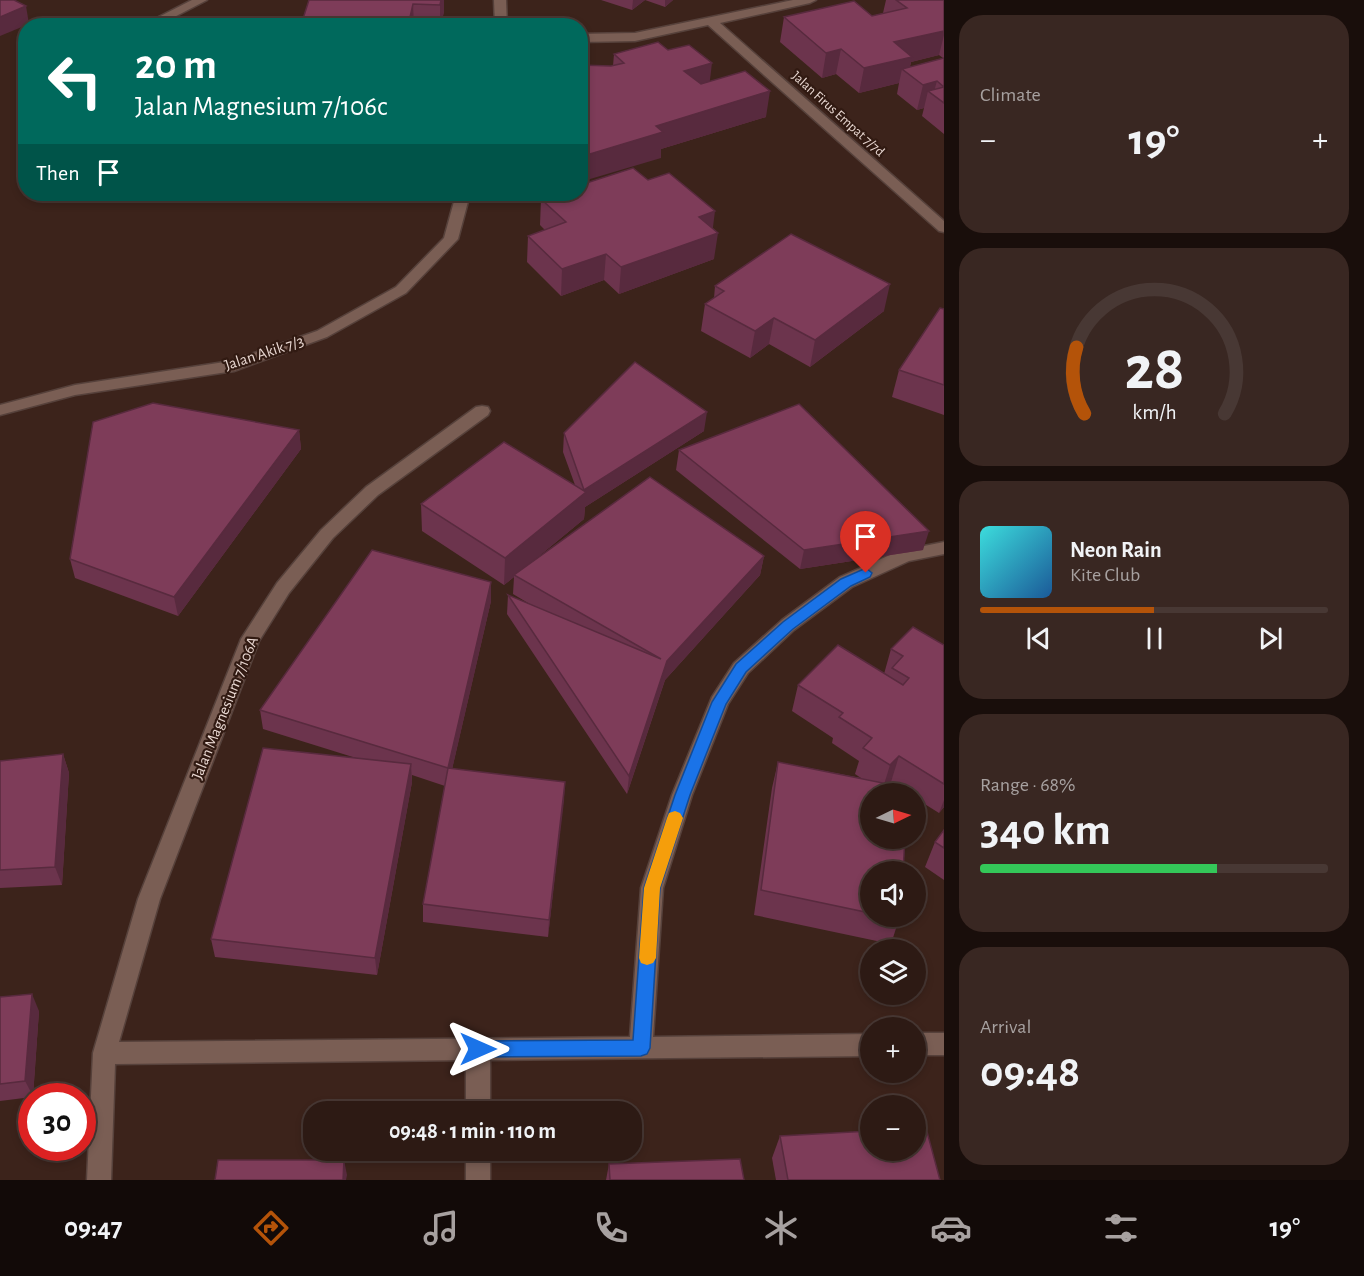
<!DOCTYPE html>
<html lang="en">
<head>
<meta charset="utf-8">
<style>
  :root { --surface:#2d1a14; --page:#392722; --text:#f1f3f6; --muted:#a7a1a0; --line:#483834; --accent:#b45309 }
  body { margin:0; font-family:"Alegreya Sans",sans-serif; background:var(--page); color:var(--text); height:100vh; display:flex; flex-direction:column; font-size:22px; white-space:nowrap }
  * { box-sizing:border-box; margin:0 }
  p { font-size:20px; color:var(--muted) }
  .icon { flex:none; width:33px; height:33px; fill:none; stroke:currentColor; stroke-width:2; stroke-linecap:round; stroke-linejoin:round }
  .map { position:relative; flex:1; overflow:hidden }
  .details { display:flex; flex-direction:column; gap:15px; padding:15px; background:#190e0b; width:420px }
  .details>* { flex:none }
  .hud { position:absolute; left:18px; top:18px; width:570px; height:183px; border-radius:24px; box-shadow:0 3px 9px #0003,0 0 0 2px var(--line); background:#00695c; color:#fff; overflow:hidden }
  .needle { width:39px; rotate:85deg }
  .buttons { position:absolute; left:860px; top:783px; display:grid; gap:12px }
  .buttons a { display:grid; place-items:center; width:66px; height:66px; border-radius:50%; background:var(--surface); box-shadow:0 3px 9px #0003,0 0 0 2px var(--line); font-size:30px }
  .speed { position:absolute; left:18px; top:1083px; display:flex; gap:12px; font-size:30px; font-weight:700; text-align:center }
  .speed>* { display:grid; place-content:center; width:78px; height:78px; border-radius:50%; background:var(--surface); box-shadow:0 3px 9px #0003,0 0 0 2px var(--line); line-height:1 }
  .speed .limit { border:9px solid #d22; background:#fff; color:#111 }
  .pin { position:absolute; display:grid; place-items:center; width:51px; height:51px; color:#fff; margin:-62px -26px; border-radius:50% 50% 50% 0; rotate:-45deg; box-shadow:0 0 6px #0007 }
  .pin .icon { rotate:45deg }
  .me { position:absolute; width:66px; margin:-33px; rotate:90deg; stroke-linejoin:round; filter:drop-shadow(0 0 4px #0008) }
  .turn { display:flex; align-items:center; gap:21px; height:126px; padding:0 18px; font-size:27px }
  .turn .icon { width:78px; height:78px; stroke-width:2.5 }
  .turn b { display:block; font-size:42px; line-height:51px }
  .then { display:flex; align-items:center; height:57px; padding:0 18px; background:#0003; gap:12px; font-size:22px }
  .big { font-size:45px; font-weight:700; line-height:1.1 }
  .details .tile { flex:1; display:flex; flex-direction:column; justify-content:center; gap:9px; min-width:0; padding:0 21px; border-radius:24px; background:var(--page) }
  .details .dial { align-items:center; gap:0 }
  .dial svg { height:156px; overflow:visible; fill:none; stroke:var(--line); stroke-width:7; stroke-linecap:round; text-anchor:middle }
  .dial text { fill:var(--text); stroke:none }
  .song { display:flex; align-items:center; gap:18px }
  .cover { width:72px; height:72px; border-radius:9px; background:linear-gradient(135deg,hsl(180 70% 55%),hsl(210 70% 35%)) }
  .played { height:6px; border-radius:3px; background:linear-gradient(90deg,var(--accent) 50%,var(--line) 50%) }
  .keys { display:flex; justify-content:space-around; direction:ltr }
  .heat { display:flex; justify-content:space-between; align-items:center; font-size:33px; direction:ltr }
  .charge { height:9px; border-radius:4px; background:linear-gradient(90deg,#34c759 68%,var(--line) 0) }
  .trip { position:absolute; left:303px; top:1101px; width:339px; height:60px; border-radius:24px; background:var(--surface); box-shadow:0 3px 9px #0003,0 0 0 2px var(--line); font-weight:700; line-height:60px; text-align:center }
  .menu { display:flex; height:96px; justify-content:space-around; align-items:center; background:#120a08; color:var(--muted) }
  .menu .icon { width:42px; height:42px }
  .menu .on { color:var(--accent) }
  .menu b { font-size:27px; color:var(--text) }
  main { display:flex; flex:1; min-height:0 }
  .map>svg:first-child { display:block }
  .lines { fill:none; stroke-linecap:round; stroke-linejoin:round }
  .street-casing { stroke:#56413b; stroke-width:3 }
  .secondary-casing { stroke:#56413b; stroke-width:3 }
  .street { fill:#7a5e54; fill-rule:evenodd }
  .secondary { fill:#7a5e54; fill-rule:evenodd }
  .wall { fill:#6c344d; fill-rule:evenodd }
  .shaded-wall { fill:#582a3e }
  .building { fill:#7e3c59; stroke:#582a3e; stroke-width:1.5 }
  .route { fill:#1a73e8; stroke:#114b97; stroke-width:1.5 }
  .slow { fill:#f59e0b }
  .labels { text-anchor:middle; dominant-baseline:central; stroke-width:4.5; stroke-linejoin:round; paint-order:stroke }
  .far-street-label { font-size:14px; fill:#ead9d3; stroke:#311a12 }
  .street-label { font-size:16px; fill:#ead9d3; stroke:#311a12 }
</style>
</head>
<body>
<main>
<div class="map">
<svg width="944" height="1180" viewBox="0 0 944 1180">
  <rect width="100%" height="100%" fill="#3c231b"/>
  <g class="lines">
    <!-- street casing -->
    <g class="street-casing">
      <g id="street">
        <path d="M192 0H207L157 26H141Z"/>
        <path d="M793 0H816L810 3 720 23 944 221V232L939 231 708 25 635 41 580 42V34L635 33Z"/>
        <path d="M482 406 488 407 490 411 488 415 378 495 333 538 289 593 259 641 160 899 119 1042 630 1037 641 888 672 795 712 697 734 663 782 620 840 577 899 551 944 542V554L909 561 852 587 794 630 748 673 728 704 692 795 663 888 653 1037 870 1034V1056L490 1060V1112H466V1060L115 1064 111 1180H87L93 1053 138 899 241 639 277 583 321 530 366 487 476 407Z"/>
        <rect x="915" y="1033" width="29" height="22"/>
        <rect x="466" y="1150" width="24" height="30"/>
      </g>
    </g>
    <!-- secondary casing -->
    <g class="secondary-casing">
      <g id="secondary">
        <path d="M494 0H506L507 26H495Z"/>
        <path d="M456 194H470L458 239 406 293 327 337 234 371 75 395 0 415V405L75 385 231 361 317 331 396 287 444 238Z"/>
      </g>
    </g>
    <!-- street -->
    <use href="#street" class="street"/>
    <!-- secondary -->
    <use href="#secondary" class="secondary"/>
  </g>
  <!-- wall -->
  <g class="wall">
    <path d="M309 0H444V11L441 26H301Z"/>
    <path d="M601 0H673L665 7 645 0 632 10Z"/>
    <path d="M886 0H944V134L922 116 924 108 917 110 897 94 899 83 859 93 836 74 822 78 780 42 784 17 872 16 883 13ZM939 55 943 58 910 67 911 62Z"/>
    <path d="M614 54 710 81 766 117 661 149V158L611 66H613Z"/>
    <path d="M648 180 713 229 714 259 619 294 604 280 561 296 527 262 528 236 545 230 540 225 541 199Z"/>
    <path d="M715 286 884 311 810 367 769 344 750 358 701 331 705 304 714 298Z"/>
    <path d="M944 309V415L892 397 899 370Z"/>
    <path d="M299 430 301 449 178 616 75 578 70 559Z"/>
    <path d="M704 431 585 507 584 519 533 561 764 556 760 575 665 680 627 794 507 614 508 595 533 606 513 594 514 577 504 585 422 531 421 504 575 485 563 452 564 433Z"/>
    <path d="M679 450 923 550 800 569 676 470Z"/>
    <path d="M491 582V601L452 769 565 782 548 937 423 922V904L445 786 412 775V782L377 975 215 957 211 939 356 758 263 729 260 710Z"/>
    <path d="M944 645V807L939 813 915 798V794L908 793 870 872V916H900L891 944 754 915 772 788 778 762 861 778 855 774 859 761 832 743 833 738 792 711 798 685 884 674 891 649Z"/>
    <path d="M63 754 69 773 62 885 0 888V761Z"/>
    <path d="M944 830V880L925 867 935 842Z"/>
    <path d="M0 997 39 1011 33 1096 32 1097 0 1101Z"/>
    <path d="M780 1136 940 1180H776L772 1158Z"/>
    <path d="M609 1164 744 1180H606Z"/>
  </g>
  <!-- shaded-wall -->
  <g class="shaded-wall">
    <path d="M441 0H444V11L441 26H440V5Z"/>
    <path d="M633 0H645L632 10Z"/>
    <path d="M665 0H673L665 7Z"/>
    <path d="M413 4 414 26H408Z"/>
    <path d="M26 6 29 24 0 36V17Z"/>
    <path d="M944 31V35L939 55 911 62 908 73 902 69 899 83 859 93 864 68 894 42Z"/>
    <path d="M841 49 836 74 822 78 826 53Z"/>
    <path d="M712 63 709 88 682 96 684 71Z"/>
    <path d="M937 81 933 95 928 91 924 108 917 110 923 85Z"/>
    <path d="M770 91 766 117 661 149V158L580 182V157L656 126Z"/>
    <path d="M715 211 712 235 718 233 714 259 619 294 621 267 699 217Z"/>
    <path d="M606 254 604 280 561 296 562 269Z"/>
    <path d="M890 284 884 311 810 367 815 340Z"/>
    <path d="M774 318 769 344 750 358 755 331Z"/>
    <path d="M707 412 704 431 585 507 584 519 515 576 514 575V577L504 585 505 558 584 494V490Z"/>
    <path d="M299 430 301 449 178 616 174 597Z"/>
    <path d="M929 531 923 550 800 569 804 550Z"/>
    <path d="M764 556 760 575 665 680 627 794 629 776 667 661Z"/>
    <path d="M491 582V601L448 787V768Z"/>
    <path d="M63 754 69 773 62 885 55 867Z"/>
    <path d="M899 756 891 782 882 791 890 765Z"/>
    <path d="M411 764 412 782 377 975 375 958Z"/>
    <path d="M565 782 564 801 548 937 549 920Z"/>
    <path d="M944 800V807L939 813Z"/>
    <path d="M32 994 39 1011 33 1096 25 1081Z"/>
    <path d="M344 1160 347 1175 346 1180H343Z"/>
  </g>
  <!-- building -->
  <g class="building">
    <path d="M0 0H14L26 6 0 17Z"/>
    <path d="M309 0H441L440 5 413 4 408 26 301 25Z"/>
    <path d="M896 0H944V31L894 42 912 57 864 68 841 49 826 53 784 17 854 1 872 16 907 8Z"/>
    <path d="M658 42 668 50 689 45 712 63 684 71 701 84 745 71 770 91 656 126 663 132 580 157V65L611 66 624 63 614 54Z"/>
    <path d="M944 58V87L937 81 923 85 902 69Z"/>
    <path d="M944 87V103L928 91Z"/>
    <path d="M633 168 648 180 669 173 715 211 699 217 718 233 621 267 606 254 562 269 528 236 566 222 541 199 556 194H580V185Z"/>
    <path d="M791 234 890 284 815 340 774 318 755 331 705 304 724 291 715 286Z"/>
    <path d="M940 308 944 309V385L899 370Z"/>
    <path d="M635 362 707 412 584 490 564 433Z"/>
    <path d="M153 403 299 430 174 597 70 559 93 422Z"/>
    <path d="M799 404 929 531 804 550 679 450Z"/>
    <path d="M504 442 586 492 505 558 421 504Z"/>
    <path d="M650 477 764 556 667 661 629 776 508 595 661 659 514 575Z"/>
    <path d="M372 550 491 582 448 768 260 710Z"/>
    <path d="M913 627 944 645V784L899 756 890 765 863 748 872 738 839 717 843 713 798 685 838 645 903 685 909 678 892 668 903 656 891 649Z"/>
    <path d="M263 748 411 764 375 958 211 939Z"/>
    <path d="M63 754 55 867 0 870V761Z"/>
    <path d="M778 762 908 788V794H870V838H905L903 872H870V913L761 890Z"/>
    <path d="M448 768 565 782 549 920 423 904Z"/>
    <path d="M944 830V848L935 842Z"/>
    <path d="M887 916H900V919Z"/>
    <path d="M32 994 25 1081 0 1084V997Z"/>
    <path d="M915 1128H926L940 1180H788L780 1136 870 1131V1150H915Z"/>
    <path d="M740 1159 744 1180H610L609 1164Z"/>
    <path d="M218 1160H344L343 1180H215Z"/>
  </g>
  <!-- route -->
  <path class="route" d="M866 568 872 573 870 577 851 586 793 629 746 672 726 704 690 795 660 888 650 1048 647 1054 641 1056 478 1057 471 1055 469 1049 471 1044 478 1041 633 1040 644 888 675 795 712 702 736 664 783 622 841 579Z"/>
  <!-- slow -->
  <path class="slow" d="M675 811 680 813 683 818 660 888 656 958 653 963 647 965 641 963 639 958 644 888 667 818 669 813Z"/>
  <g class="labels">
    <!-- far-street labels -->
    <g class="far-street-label">
      <text transform="translate(838 114) rotate(42)">Jalan Firus Empat 7/7d</text>
    </g>
    <!-- street labels -->
    <g class="street-label">
      <text transform="translate(264 353) rotate(-18)">Jalan Akik 7/3</text>
      <text transform="translate(225 708) rotate(-68)">Jalan Magnesium 7/106A</text>
    </g>
  </g>
</svg>
<div class="buttons">
<a><svg class="needle" viewBox="-14 -14 28 28"><path d="M0-13l5 13h-10z" fill="#e53935"/><path d="M0 13l5-13h-10z" fill="#a7a1a0"/></svg></a>
<a><svg class="icon" aria-label="sound" viewBox="0 0 24 24"><path d="M4 9h4l5-4v14l-5-4H4zM17 9q2 3 0 6"/></svg></a>
<a><svg class="icon" aria-label="layers" viewBox="0 0 24 24"><path d="M12 4l9 5-9 5-9-5zM3 14l9 5 9-5"/></svg></a>
<a>+</a>
<a>−</a>
</div>
<div class="speed"><div class="limit">30</div></div>
<div class="pin" style="left:866px;top:573px;background:#d93025"><svg class="icon" aria-label="arrive" viewBox="0 0 24 24"><path d="M6 21V4h12l-3 4 3 4H6"/></svg></div>
<svg class="me" style="left:478px;top:1049px" viewBox="-20 -20 40 40"><path d="M0-17L14 15 0 8-14 15z" fill="#1a73e8" stroke="#fff" stroke-width="4"/></svg>
<div class="trip">09:48 · 1 min · 110 m</div>
<div class="hud">
<div class="turn"><svg class="icon" aria-label="left" viewBox="0 0 24 24"><path d="M17 20v-9H6M10 6l-5 5 5 5"/></svg><div><b>20 m</b>Jalan Magnesium 7/106c</div></div>
<div class="then">Then<svg class="icon" aria-label="arrive" viewBox="0 0 24 24"><path d="M6 21V4h12l-3 4 3 4H6"/></svg></div>
</div>
</div>
<section class="details">
<div class="tile"><p>Climate</p>
<div class="heat"><a>−</a><b class="big">19°</b><a>+</a></div>
</div>
<div class="tile dial"><svg viewBox="0 0 100 80">
<path d="M14 69A42 42 0 1 1 86 69"/>
<path d="M14 69A42 42 0 0 1 10 35" stroke="#b45309"/>
<text x="50" y="56" font-size="32" font-weight="700">28</text>
<text x="50" y="72" font-size="11">km/h</text>
</svg></div>
<div class="tile">
<div class="song"><i class="cover"></i><div><b>Neon Rain</b><p>Kite Club</p></div></div>
<div class="played"></div>
<div class="keys"><svg class="icon" aria-label="previous" viewBox="0 0 24 24"><path d="M18 5L8 12l10 7zM5 5v14"/></svg><svg class="icon" aria-label="pause" viewBox="0 0 24 24"><path d="M8 5v14M16 5v14"/></svg><svg class="icon" aria-label="next" viewBox="0 0 24 24"><path d="M6 5l10 7-10 7zM19 5v14"/></svg></div>
</div>
<div class="tile"><p>Range · 68%</p><b class="big">340 km</b><div class="charge"></div></div>
<div class="tile"><p>Arrival</p><b class="big">09:48</b></div>
</section>
</main>
<nav class="menu">
<b>09:47</b>
<svg class="icon on" aria-label="directions" viewBox="0 0 24 24"><path d="M12 3l9 9-9 9-9-9zM9 14v-3h6M13 9l2 2-2 2"/></svg>
<svg class="icon" aria-label="music" viewBox="0 0 24 24"><path d="M9 18V5l10-2v13"/><circle cx="6" cy="18" r="3"/><circle cx="16" cy="16" r="3"/></svg>
<svg class="icon" aria-label="phone" viewBox="0 0 24 24"><path d="M5 4h4l2 5-3 2q2 4 5 5l2-3 5 2v4C11 20 4 13 5 4z"/></svg>
<svg class="icon" aria-label="climate" viewBox="0 0 24 24"><path d="M12 3v18M4 7l16 10M4 17L20 7"/></svg>
<svg class="icon" aria-label="car" viewBox="0 0 24 24"><path d="M5 17H2v-5l4-1 3-4h7l3 4 3 1v5h-3M9 17h6M6 11h13"/><circle cx="7" cy="17" r="2"/><circle cx="17" cy="17" r="2"/></svg>
<svg class="icon" aria-label="filters" viewBox="0 0 24 24"><path d="M4 7h16M4 17h16"/><circle cx="9" cy="7" r="2"/><circle cx="15" cy="17" r="2"/></svg>
<b>19°</b>
</nav>
</body>
</html>
